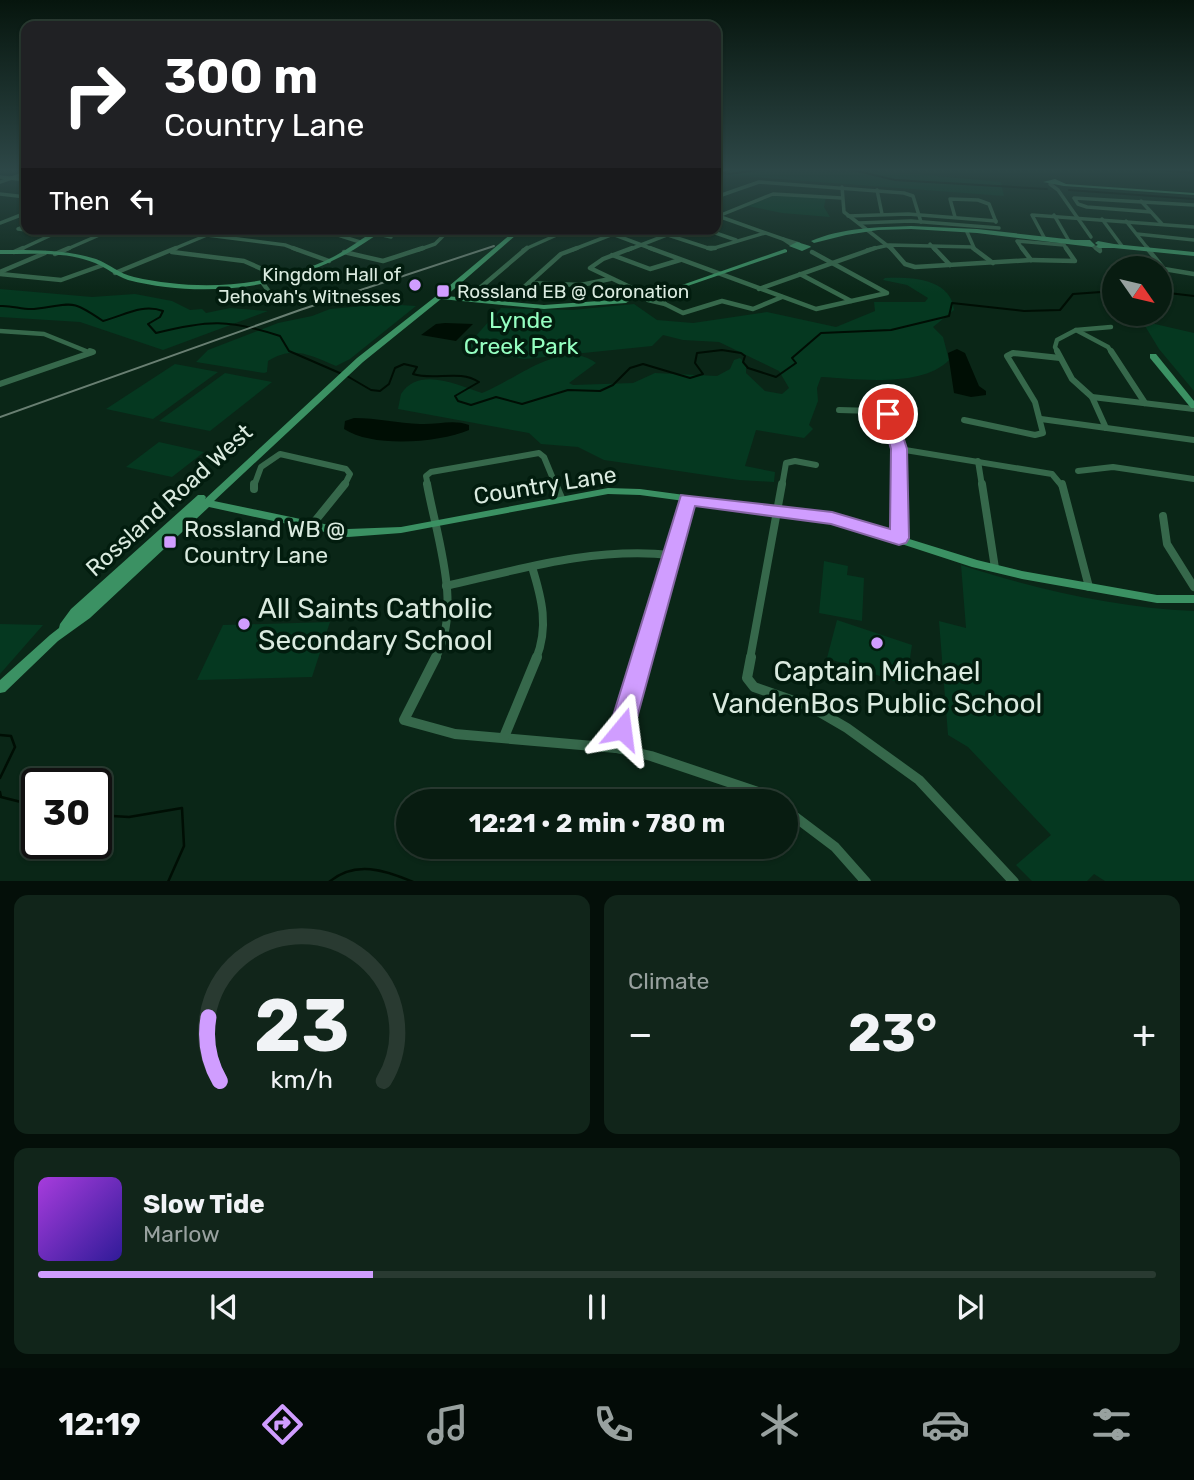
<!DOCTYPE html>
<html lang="en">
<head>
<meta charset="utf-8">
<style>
  :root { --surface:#081c11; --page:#11251a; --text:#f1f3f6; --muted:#98a19f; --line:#293a31; --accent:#d09dff }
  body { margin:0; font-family:Rubik,sans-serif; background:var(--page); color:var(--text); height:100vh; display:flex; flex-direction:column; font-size:26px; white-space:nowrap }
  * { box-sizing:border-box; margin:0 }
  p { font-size:23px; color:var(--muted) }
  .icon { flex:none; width:38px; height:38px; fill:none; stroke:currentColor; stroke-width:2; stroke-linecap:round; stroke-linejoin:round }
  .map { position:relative; height:881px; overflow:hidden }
  .side { display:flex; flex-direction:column; gap:14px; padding:14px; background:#040f09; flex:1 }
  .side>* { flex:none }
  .top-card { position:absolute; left:21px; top:21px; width:700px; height:214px; border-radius:14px; box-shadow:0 2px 5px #0004,0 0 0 2px var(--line); background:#202124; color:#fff; overflow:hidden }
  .needle { width:46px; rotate:124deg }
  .tools { position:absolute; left:1102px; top:256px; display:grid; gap:14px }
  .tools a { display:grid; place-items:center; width:70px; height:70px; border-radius:50%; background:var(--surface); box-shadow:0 2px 5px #0004,0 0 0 2px var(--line); font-size:35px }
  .speed { position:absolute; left:21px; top:768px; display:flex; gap:14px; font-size:35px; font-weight:700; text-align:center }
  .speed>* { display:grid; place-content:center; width:91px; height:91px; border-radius:50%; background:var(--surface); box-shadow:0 2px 5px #0004,0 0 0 2px var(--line); line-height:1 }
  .speed .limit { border:4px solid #111; border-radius:10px; background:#fff; color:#111 }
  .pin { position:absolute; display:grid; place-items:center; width:60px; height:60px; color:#fff; margin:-30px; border:4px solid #fff; border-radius:50%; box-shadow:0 2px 7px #0007 }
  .me { position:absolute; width:77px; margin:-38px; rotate:16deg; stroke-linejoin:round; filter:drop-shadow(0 0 5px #0008) }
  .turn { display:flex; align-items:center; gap:24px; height:147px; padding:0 28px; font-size:32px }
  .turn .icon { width:91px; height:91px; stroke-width:2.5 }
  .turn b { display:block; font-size:49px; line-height:60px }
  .then { display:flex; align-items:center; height:66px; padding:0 28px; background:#0003; gap:14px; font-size:26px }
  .big { font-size:52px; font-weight:700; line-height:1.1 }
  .side .widget { flex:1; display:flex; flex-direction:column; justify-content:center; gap:10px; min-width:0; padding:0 24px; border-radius:14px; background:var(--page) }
  .side .dial { align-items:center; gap:0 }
  .dial svg { height:182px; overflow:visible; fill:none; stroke:var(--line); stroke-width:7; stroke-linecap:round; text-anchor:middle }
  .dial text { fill:var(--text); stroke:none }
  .song { display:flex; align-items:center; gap:21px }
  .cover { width:84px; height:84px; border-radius:10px; background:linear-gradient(135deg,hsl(280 70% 55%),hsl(250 70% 35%)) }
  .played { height:7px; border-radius:4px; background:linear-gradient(90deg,var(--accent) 30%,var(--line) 30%) }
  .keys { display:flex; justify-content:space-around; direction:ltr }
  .heat { display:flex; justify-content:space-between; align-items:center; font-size:38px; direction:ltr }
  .side .tiles { flex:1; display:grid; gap:14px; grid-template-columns:1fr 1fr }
  .widget:last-child { grid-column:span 2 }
  .trip { position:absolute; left:396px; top:789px; width:402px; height:70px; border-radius:35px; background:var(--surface); box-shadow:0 2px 5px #0004,0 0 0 2px var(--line); font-weight:700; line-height:70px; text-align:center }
  .tabs { display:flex; height:112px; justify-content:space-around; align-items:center; background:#030b07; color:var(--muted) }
  .tabs .icon { width:49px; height:49px }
  .tabs .selected { color:var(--accent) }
  .tabs b { font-size:32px; color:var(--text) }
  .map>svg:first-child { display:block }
  .green { fill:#053820 }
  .water { fill:#000e04 }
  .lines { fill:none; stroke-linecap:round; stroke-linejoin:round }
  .stream-far1 { stroke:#000e04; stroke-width:2 }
  .stream { stroke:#000e04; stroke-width:2.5 }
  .street-far4 { stroke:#36684b; stroke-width:3.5 }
  .street-far3 { stroke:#36684b; stroke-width:4.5 }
  .street-far2 { stroke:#36684b; stroke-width:6 }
  .street-far1 { stroke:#36684b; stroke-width:8 }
  .street { stroke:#36684b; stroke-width:10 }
  .secondary { fill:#3b9163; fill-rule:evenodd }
  .rail { stroke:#697f72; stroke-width:2 }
  .route { fill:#d09dff; stroke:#8766a6; stroke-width:2 }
  .poi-dot { fill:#d09dff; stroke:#021c0e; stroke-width:2.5 }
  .labels { text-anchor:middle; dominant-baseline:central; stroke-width:7; stroke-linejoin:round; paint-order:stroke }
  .far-poi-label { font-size:19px; fill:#daeadf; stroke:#021c0e; text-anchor:end }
  .park-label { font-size:23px; fill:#95ffc1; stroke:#021c0e }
  .street-label { font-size:23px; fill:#daeadf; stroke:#021c0e }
  .poi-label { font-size:23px; fill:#daeadf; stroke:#021c0e; text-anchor:start }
  .near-poi-label { font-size:28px; fill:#daeadf; stroke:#021c0e; text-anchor:start }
</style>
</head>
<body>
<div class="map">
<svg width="1194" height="882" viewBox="0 0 1194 882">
  <rect width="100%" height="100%" fill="#0a2617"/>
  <!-- green -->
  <g class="green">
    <path d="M733 169 915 174 1001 182 1004 196 726 175Z"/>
    <path d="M778 194 826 197 824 207 830 217 782 213 748 206Z"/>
    <path d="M885 278C910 277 951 278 954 310L933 327 943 337 949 360C922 388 857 379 821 377L817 388 818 401 809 425 813 429 804 438 756 430 745 466 775 472 774 482 739 480 625 463 604 460 578 447 541 444 529 433 398 409 401 394C419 366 457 385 482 393 514 381 563 337 596 363L569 383 573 385 633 383 655 373 717 376 730 369 734 360 740 358 746 364V373L765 391 782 394 789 388 779 371 719 342 683 340 663 335 652 346 525 359 463 350 501 308 572 310 634 304 657 320 693 323 767 312 836 327 875 311 874 302H925L928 298 907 285 883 280Z"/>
    <path d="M0 289 92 297 135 294 172 301 190 310 202 309 206 313 230 308 268 311 163 350 80 322 0 317Z"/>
    <path d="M384 304 416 306 350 359 336 366C310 355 293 345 268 361L267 372 264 373 196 362 208 350 278 323 312 316 330 309Z"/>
    <path d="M1142 321 1194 333V391L1159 349Z"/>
    <path d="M175 364 218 372 153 419 106 409Z"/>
    <path d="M225 373 272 382 210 431 159 421Z"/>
    <path d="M159 442 204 452 172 477 126 467Z"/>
    <path d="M824 561 848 566 847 575 864 578 862 621 819 613Z"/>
    <path d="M961 565C1034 589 1117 608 1194 611V881H1105L1094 874 1087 881H1032L1016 865 1051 835 968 747 948 735 939 621 966 628Z"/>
    <path d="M837 620 912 645 906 685 827 658Z"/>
    <path d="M330 622 312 677 197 680 223 625Z"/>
    <path d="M0 624 43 625 0 674Z"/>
  </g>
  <!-- water -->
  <g class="water">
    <path d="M445 323 473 324 456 341 421 335 436 324Z"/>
    <path d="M957 349 965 353 979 386 986 391V395L971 397 954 393 948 353Z"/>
    <path d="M354 418C377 418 398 423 420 424 437 425 453 419 469 425V430C438 443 373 448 344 429L345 421Z"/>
  </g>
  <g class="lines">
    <!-- stream-far1 -->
    <g class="stream-far1">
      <path d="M849 169 895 180 1047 189"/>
      <path d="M1146 169 1194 173"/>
      <path d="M718 172 729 174 765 169"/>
      <path d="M1069 190 1194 199"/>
      <path d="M1160 292 1194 296"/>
      <path d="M0 306C12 305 22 310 34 309 73 305 68 297 103 321 123 316 142 303 163 311L160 317 148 324 156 333C208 320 228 319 280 336L289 351 342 374"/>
      <path d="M347 376 371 390 380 391 389 384 395 368 404 364 417 367 413 374C435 381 459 369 479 382L455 396 458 401 471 405 496 397 522 404 568 390 600 391 613 385 630 368 643 364 690 378 703 374 695 363 697 353 722 350 741 353 745 356 743 362 748 368 776 377 796 363 792 358 821 333 891 330 949 316 952 303 1024 311 1060 310 1073 294 1115 291"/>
    </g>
    <!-- stream -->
    <g class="stream">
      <path d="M0 735 11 736 15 747 0 778"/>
      <path d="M0 792 1 797 37 806"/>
      <path d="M96 815 129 817 182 808 184 846 168 882"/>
      <path d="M329 882C355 860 385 870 413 882"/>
    </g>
    <!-- street-far4 -->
    <g class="street-far4">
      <path d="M0 177 26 180"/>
      <path d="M0 182 26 173"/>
      <path d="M1050 184 1058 190 1091 237"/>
      <path d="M842 187 844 212 893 250"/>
      <path d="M877 190 882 214"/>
      <path d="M0 194 26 197"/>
      <path d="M716 197 759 182 904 193 913 196 921 222"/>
      <path d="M1141 201 1162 224"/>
      <path d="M1151 212 1087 207 1078 204 1074 198 1194 205"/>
      <path d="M1054 215 1069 241"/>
      <path d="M718 216 783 239"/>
      <path d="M848 216 908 214 996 221"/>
      <path d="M716 217 773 194 842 198"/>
      <path d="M955 217 950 199 978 200 989 204 996 222"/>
      <path d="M1102 219 1122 246"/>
      <path d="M1126 221 1149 250"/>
      <path d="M0 223 26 213"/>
      <path d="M859 223 911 221 999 228"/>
      <path d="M26 226 18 229 51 233"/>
      <path d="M319 229 360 242"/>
      <path d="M484 229 497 231"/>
      <path d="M599 229 655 250"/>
      <path d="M704 229 736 240"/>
      <path d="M967 232 975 250"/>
      <path d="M374 233 391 237"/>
      <path d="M1137 234 1194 240"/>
      <path d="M668 235 711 249 765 233"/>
      <path d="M1045 239 1032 215 1194 227"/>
      <path d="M930 244 935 250"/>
      <path d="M792 245 783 239 799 244"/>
      <path d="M1092 245 1098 250"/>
      <path d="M1099 246 1100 250"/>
      <path d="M19 250 64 229"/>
      <path d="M65 250 113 229"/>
      <path d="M171 250 207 235 285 245 298 250"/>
      <path d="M418 250 435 244 450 229"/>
      <path d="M523 250 570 229"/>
      <path d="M572 250 626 229"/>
      <path d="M628 250 682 229"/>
      <path d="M867 250 889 245 973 247"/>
      <path d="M1023 250 1017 241 1064 245 1067 250"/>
    </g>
    <!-- street-far3 -->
    <g class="street-far3">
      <path d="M293 248 329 261"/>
      <path d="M527 248 474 293 512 298 561 254 577 248"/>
      <path d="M650 248 816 309 887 293 812 252"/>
      <path d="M708 248H715"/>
      <path d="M891 248 905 264 915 267 1031 260"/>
      <path d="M934 248 950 265"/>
      <path d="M973 248 993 263"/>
      <path d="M1022 248 1031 260"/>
      <path d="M1096 248 1100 251 1099 248"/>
      <path d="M1147 248 1164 269 1194 274"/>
      <path d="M14 252 23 248"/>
      <path d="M172 252 244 261 280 277"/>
      <path d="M344 252 383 261 423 248"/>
      <path d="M55 254 69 248"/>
      <path d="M612 255 650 269 680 260"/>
      <path d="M1031 260 1075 261 1066 248"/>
      <path d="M312 267 327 275"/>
      <path d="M0 272 45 253"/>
      <path d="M115 273 176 248"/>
      <path d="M0 274 61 280 103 265"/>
      <path d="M800 274 851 301"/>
      <path d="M262 282 270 293"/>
      <path d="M529 283 581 285 610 279"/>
      <path d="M632 288 590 268 603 259 632 248"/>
      <path d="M759 289 875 248"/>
      <path d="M641 295 632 288 650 292"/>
      <path d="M648 300 665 304 659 297"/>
      <path d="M665 304 683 313 722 301 753 309 782 297"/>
      <path d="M1076 330 1108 347 1112 353"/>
      <path d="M0 331 44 334 91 353"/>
      <path d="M1058 353 1055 347 1057 340 1076 330 1111 327"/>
    </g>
    <!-- street-far2 -->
    <g class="street-far2">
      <path d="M1057 351 1072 379 1092 397 1106 428"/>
      <path d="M1111 351 1145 403"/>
      <path d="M0 384 93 352 90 351"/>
      <path d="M1092 397 1194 409"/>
      <path d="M839 410 909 412"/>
      <path d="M888 411 899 449"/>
      <path d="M1041 419 1194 440"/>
      <path d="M964 420 1035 435 1043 433 1035 402 1007 356 1013 353 1060 358"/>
      <path d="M978 461 982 486"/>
      <path d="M1078 471 1113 467 1194 479"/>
      <path d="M254 486 261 467 280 454 346 469 350 474 344 486"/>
      <path d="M428 486 426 476 431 472 539 453 544 457 556 486"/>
      <path d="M782 486 786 463 795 461 816 465"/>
      <path d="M899 486V449L1052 474 1062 486"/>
    </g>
    <!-- street-far1 -->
    <g class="street-far1">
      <path d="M427 484C437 539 463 608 435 659"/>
      <path d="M555 484 561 498"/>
      <path d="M899 484V538"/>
      <path d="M982 484 995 568"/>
      <path d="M1062 484 1089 587"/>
      <path d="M254 489V484"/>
      <path d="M1163 516 1167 544 1194 587"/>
      <path d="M311 526 345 484"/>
      <path d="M532 567C542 599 549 627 536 659"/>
      <path d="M446 586C521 569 593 547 671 555"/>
      <path d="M643 659 683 524 687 499"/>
      <path d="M750 659 782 484"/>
    </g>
    <!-- street -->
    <g class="street">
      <path d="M436 657 404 720 455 734 616 748 651 756 758 792 773 802"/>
      <path d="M751 657 747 678 754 687 811 707 847 728 919 780 1014 882"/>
      <path d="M504 737 537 657"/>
      <path d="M616 748 643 657"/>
      <path d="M786 810 835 847 866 882"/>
    </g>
    <!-- secondary -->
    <g class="secondary">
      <path d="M1055 179 1066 184 1194 193V195L1064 186 1043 182Z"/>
      <path d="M911 226 977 229 1075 240H1090L1095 245 1092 247 977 233 911 229 878 230 846 235 814 243 811 241C841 228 878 227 911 226Z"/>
      <path d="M379 229H386C370 239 354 251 336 259 273 291 196 297 128 280 116 276 107 268 95 263 66 251 31 254 0 254V250C32 250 65 249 96 259 109 264 120 274 134 277 200 292 272 287 333 257 349 249 363 237 379 229Z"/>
      <path d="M517 229H523L446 296 544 305 626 299 629 301 626 303 544 309 441 299 363 362 214 501 348 529 401 527 608 488 640 489 832 515 977 560 1022 571 1157 595H1194V603H1157L1022 579 972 567 831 521 640 495 608 494 401 533 348 537 209 507 90 618 58 641 5 692 0 693V680L50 635 59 628 60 624 71 609 198 495H204L206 497 205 499 357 358 449 286Z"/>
      <path d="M1098 241 1114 244 1194 252V256L1114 248H1099L1097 247 1096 246 1098 245 1095 243Z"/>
      <path d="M797 242 810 246 811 247 802 251 789 246Z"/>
      <path d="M785 249 787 250V252L670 292 665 291Z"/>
      <path d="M650 290 662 297 651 302 638 297 640 292ZM649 294 654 297 651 298 644 296 645 295Z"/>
      <path d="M1150 354H1156L1194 401V408H1191L1150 358Z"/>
    </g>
    <!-- rail -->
    <g class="rail">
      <path d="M716 173 727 169"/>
      <path d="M524 236 546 229"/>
      <path d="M0 417 300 310 494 246"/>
    </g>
  </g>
  <!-- sky -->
  <linearGradient id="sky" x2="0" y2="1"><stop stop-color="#06150d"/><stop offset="0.58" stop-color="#2d4747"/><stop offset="1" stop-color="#2d4747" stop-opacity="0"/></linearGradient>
  <rect width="1194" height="293" fill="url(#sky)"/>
  <!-- route -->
  <path class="route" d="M888 410 896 414 907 449 909 538 906 543 899 545 831 524 695 506 634 729 630 737 622 740 613 737 609 729 681 495 832 512 890 529 891 449 881 414Z"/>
  <!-- markers -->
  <g class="poi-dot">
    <circle cx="415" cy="285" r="7"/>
    <rect x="436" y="284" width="14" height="14" rx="3.5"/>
    <rect x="163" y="535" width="14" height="14" rx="3.5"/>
    <circle cx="244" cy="624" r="7"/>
    <circle cx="877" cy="643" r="7"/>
  </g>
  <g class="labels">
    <!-- far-poi labels -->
    <g class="far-poi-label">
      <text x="401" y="274">Kingdom Hall of<tspan x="401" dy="22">Jehovah's Witnesses</tspan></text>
      <text x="457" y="291" text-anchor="start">Rossland EB @ Coronation</text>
    </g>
    <!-- park labels -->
    <g class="park-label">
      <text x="521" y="320">Lynde<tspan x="521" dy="26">Creek Park</tspan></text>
    </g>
    <!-- street labels -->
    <g class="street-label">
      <text transform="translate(545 485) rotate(-9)">Country Lane</text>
      <text transform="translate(169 500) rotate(-42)">Rossland Road West</text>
    </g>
    <!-- poi labels -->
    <g class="poi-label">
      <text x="184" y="529">Rossland WB @<tspan x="184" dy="26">Country Lane</tspan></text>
    </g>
    <!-- near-poi labels -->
    <g class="near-poi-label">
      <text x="258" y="608">All Saints Catholic<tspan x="258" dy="32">Secondary School</tspan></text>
      <text x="877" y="671" text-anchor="middle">Captain Michael<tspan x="877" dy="32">VandenBos Public School</tspan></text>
    </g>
  </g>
</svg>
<div class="tools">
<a><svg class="needle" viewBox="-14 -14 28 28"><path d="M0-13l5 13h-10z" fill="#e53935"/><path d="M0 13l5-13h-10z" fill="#98a19f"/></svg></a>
</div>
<div class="speed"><div class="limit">30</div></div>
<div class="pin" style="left:888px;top:414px;background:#d93025"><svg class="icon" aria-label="arrive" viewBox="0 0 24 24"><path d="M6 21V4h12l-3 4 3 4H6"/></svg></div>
<svg class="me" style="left:622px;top:729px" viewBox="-20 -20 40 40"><path d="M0-17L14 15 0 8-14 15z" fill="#d09dff" stroke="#fff" stroke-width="4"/></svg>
<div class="trip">12:21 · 2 min · 780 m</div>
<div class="top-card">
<div class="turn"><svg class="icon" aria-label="right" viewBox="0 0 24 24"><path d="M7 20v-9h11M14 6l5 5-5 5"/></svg><div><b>300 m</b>Country Lane</div></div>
<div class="then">Then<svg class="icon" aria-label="left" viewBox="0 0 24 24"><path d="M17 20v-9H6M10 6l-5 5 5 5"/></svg></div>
</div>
</div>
<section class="side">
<div class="tiles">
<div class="widget dial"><svg viewBox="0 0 100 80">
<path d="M14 69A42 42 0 1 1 86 69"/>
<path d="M14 69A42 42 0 0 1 9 41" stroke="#d09dff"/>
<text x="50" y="56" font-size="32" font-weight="700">23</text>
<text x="50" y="72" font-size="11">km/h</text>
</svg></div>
<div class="widget"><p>Climate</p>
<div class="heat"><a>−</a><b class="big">23°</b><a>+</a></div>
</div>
<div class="widget">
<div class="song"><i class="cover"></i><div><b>Slow Tide</b><p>Marlow</p></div></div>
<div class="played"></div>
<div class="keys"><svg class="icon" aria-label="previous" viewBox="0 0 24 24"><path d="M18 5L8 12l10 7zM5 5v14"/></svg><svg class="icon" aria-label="pause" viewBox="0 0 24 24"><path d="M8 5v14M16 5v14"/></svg><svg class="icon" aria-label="next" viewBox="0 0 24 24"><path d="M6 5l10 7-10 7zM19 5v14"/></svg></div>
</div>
</div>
</section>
<nav class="tabs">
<b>12:19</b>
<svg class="icon selected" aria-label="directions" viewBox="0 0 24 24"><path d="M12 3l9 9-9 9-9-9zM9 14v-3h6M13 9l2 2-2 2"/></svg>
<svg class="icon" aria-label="music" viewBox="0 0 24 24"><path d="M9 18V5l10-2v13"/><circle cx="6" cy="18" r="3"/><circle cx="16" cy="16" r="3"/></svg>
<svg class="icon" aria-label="phone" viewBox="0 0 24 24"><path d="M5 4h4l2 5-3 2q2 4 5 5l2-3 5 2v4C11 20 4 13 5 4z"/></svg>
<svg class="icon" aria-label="climate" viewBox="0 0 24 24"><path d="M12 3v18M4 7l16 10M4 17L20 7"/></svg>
<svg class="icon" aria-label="car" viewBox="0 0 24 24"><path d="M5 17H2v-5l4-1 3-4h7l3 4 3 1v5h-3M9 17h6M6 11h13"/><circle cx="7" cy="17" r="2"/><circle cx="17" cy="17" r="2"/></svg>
<svg class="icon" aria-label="filters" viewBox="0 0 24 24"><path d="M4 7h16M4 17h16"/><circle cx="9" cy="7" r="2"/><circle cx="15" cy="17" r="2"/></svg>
</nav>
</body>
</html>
